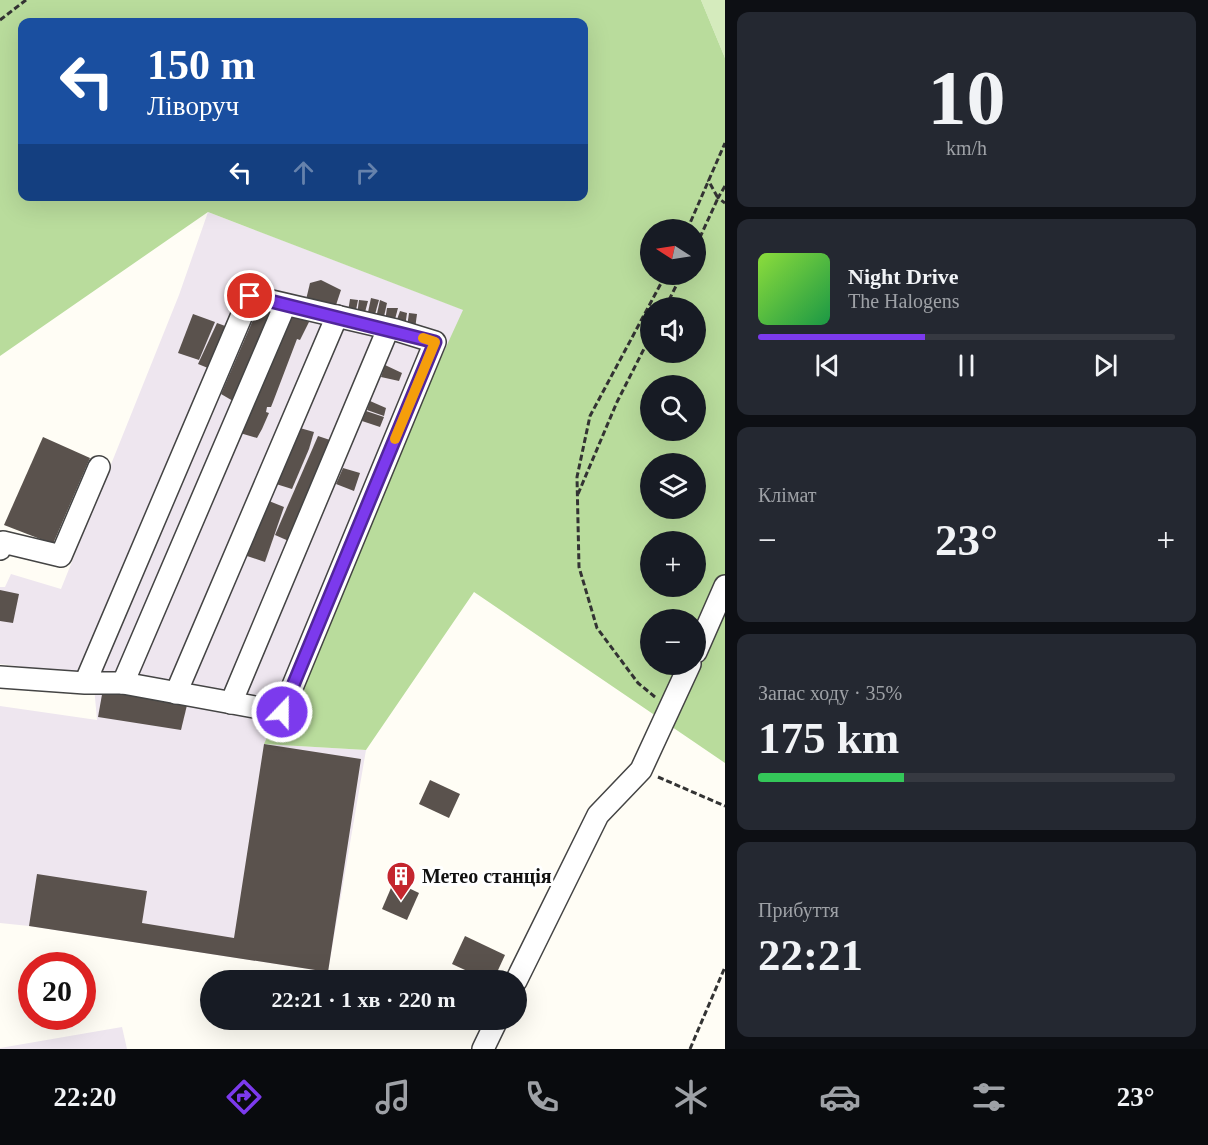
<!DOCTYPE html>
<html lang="uk">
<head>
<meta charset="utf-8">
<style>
  :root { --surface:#171b24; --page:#242831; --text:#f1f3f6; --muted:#9ea1a6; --line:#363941; --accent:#7c3aed }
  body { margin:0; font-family:Georgia,serif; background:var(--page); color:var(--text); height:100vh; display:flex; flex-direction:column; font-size:22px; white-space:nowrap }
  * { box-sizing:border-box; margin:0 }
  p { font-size:20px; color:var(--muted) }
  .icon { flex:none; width:33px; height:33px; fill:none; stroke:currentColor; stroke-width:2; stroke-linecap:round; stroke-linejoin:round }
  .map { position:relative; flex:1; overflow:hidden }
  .drawer { display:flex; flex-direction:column; gap:12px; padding:12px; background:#0d0f14; width:483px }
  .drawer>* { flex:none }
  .guide { position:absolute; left:18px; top:18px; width:570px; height:183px; border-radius:12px; box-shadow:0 6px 24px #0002; background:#1a4fa0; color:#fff; overflow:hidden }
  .needle { width:39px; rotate:282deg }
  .fabs { position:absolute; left:640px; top:219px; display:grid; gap:12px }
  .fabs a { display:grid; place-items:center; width:66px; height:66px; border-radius:50%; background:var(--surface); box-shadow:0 6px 24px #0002; font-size:30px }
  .speed { position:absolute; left:18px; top:952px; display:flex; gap:12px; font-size:30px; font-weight:700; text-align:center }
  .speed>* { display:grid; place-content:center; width:78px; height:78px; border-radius:50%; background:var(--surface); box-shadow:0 6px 24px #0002; line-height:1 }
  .speed .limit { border:9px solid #d22; background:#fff; color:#111 }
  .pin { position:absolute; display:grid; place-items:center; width:51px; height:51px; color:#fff; margin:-26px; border:3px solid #fff; border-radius:50%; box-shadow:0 2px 6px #0007 }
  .me { position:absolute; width:66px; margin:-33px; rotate:22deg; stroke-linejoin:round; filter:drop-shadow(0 0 4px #0008) }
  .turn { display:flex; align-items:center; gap:21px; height:126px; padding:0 30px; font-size:27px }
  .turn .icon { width:78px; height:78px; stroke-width:2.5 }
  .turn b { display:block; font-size:42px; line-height:51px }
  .lanes { display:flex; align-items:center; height:57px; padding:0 30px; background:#0003; justify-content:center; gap:30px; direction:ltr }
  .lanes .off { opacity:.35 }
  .big { font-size:45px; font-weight:700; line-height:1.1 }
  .drawer .card { flex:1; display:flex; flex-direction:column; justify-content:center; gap:9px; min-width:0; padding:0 21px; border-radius:12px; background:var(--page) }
  .drawer .dial { align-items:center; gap:0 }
  .dial b { font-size:78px; line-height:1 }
  .song { display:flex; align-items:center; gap:18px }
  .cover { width:72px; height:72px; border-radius:9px; background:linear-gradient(135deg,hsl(90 70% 55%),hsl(140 70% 35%)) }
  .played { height:6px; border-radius:3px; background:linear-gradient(90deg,var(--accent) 40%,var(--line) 40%) }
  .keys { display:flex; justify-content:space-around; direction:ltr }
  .heat { display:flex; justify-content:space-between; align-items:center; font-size:33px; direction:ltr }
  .charge { height:9px; border-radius:4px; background:linear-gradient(90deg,#34c759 35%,var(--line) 0) }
  .trip { position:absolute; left:200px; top:970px; width:327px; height:60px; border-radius:30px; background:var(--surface); box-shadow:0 6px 24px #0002; font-weight:700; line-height:60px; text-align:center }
  .menu { display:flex; height:96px; justify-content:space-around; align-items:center; background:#090b0e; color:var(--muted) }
  .menu .icon { width:42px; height:42px }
  .menu .current { color:var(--accent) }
  .menu b { font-size:27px; color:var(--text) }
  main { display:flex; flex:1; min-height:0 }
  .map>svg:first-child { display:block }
  .industrial { fill:#eee6ef }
  .green { fill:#d5ebbd }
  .forest { fill:#b9dc9c; fill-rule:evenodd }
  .building { fill:#5a524d }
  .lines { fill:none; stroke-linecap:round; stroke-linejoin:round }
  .minor-casing { stroke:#444; stroke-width:24 }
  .path { stroke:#333; stroke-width:3; stroke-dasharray:6 3; stroke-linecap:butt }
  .minor { stroke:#fff; stroke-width:21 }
  .route-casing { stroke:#51269a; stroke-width:15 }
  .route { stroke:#7c3aed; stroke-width:10 }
  .slow { stroke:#f59e0b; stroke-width:10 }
  .labels { text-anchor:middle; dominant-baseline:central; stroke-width:6; stroke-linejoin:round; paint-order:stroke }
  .poi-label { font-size:20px; font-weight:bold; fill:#111; stroke:#fff; text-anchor:start }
</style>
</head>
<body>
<main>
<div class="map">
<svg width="725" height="1049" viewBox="0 0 725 1049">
  <rect width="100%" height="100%" fill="#fffdf5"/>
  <!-- industrial -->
  <g class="industrial">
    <path d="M208 212 464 310 265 744 366 750 328 972 29 926 0 923V706L97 720 93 675 0 664V587H5L11 574 61 589 179 295Z"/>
    <path d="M122 1027 127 1049H0V1048Z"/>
  </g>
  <!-- green -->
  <path class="green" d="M701 0H725V58Z"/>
  <!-- forest -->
  <path class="forest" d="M0 0H701L725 58V763L474 592 366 750 264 744 463 310 208 212 0 356ZM22 22H584V196H22ZM651 230H696V274H651ZM651 308H696V352H651ZM651 386H696V430H651ZM651 464H696V508H651ZM651 542H696V586H651ZM651 620H696V664H651Z"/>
  <!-- building -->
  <g class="building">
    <path d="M321 280 341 290 334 311 305 304 310 283Z"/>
    <path d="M371 298 379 300 374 318 367 317Z"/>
    <path d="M350 299 358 300 355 315 348 312Z"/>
    <path d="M359 300 368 301 364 316 357 315Z"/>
    <path d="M380 300 387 303 383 321 376 318Z"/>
    <path d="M259 306 272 312 233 401 221 394Z"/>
    <path d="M387 308H398L394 323 385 321Z"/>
    <path d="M400 311 407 313 405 327 395 325Z"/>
    <path d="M409 313 417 314 415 329 407 327Z"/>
    <path d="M193 314 215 322 199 360 178 353Z"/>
    <path d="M294 314 309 322 300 340 297 339 273 402 271 407H267L266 412 269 413 262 429 257 438 240 433 250 415 279 343Z"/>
    <path d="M217 323 228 327 213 370 198 364Z"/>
    <path d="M385 365 402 373 399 381 381 377Z"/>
    <path d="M370 401 386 408 384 416 367 410Z"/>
    <path d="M366 411 384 417 380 427 362 421Z"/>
    <path d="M300 428 314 432 309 449 292 489 276 484Z"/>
    <path d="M318 436 333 441 291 542 275 535Z"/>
    <path d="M43 437 90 458 53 544 4 525Z"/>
    <path d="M343 468 360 473 354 491 336 484Z"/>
    <path d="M269 501 284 507 265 562 247 556Z"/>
    <path d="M0 590 19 594 13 623 0 621Z"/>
    <path d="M103 689 188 701 181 730 98 717Z"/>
    <path d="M264 744 361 759 328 972 29 926 37 874 147 891 142 923 234 938Z"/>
    <path d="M430 780 460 794 449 818 419 804Z"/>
    <path d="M394 881 419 893 407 920 382 909Z"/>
    <path d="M465 936 505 955 493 981H489L452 964Z"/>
  </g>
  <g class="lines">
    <!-- minor casing -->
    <g class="minor-casing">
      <g id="minor">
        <path d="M0 549 3 542 61 556 99 467"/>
        <path d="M696 652 725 586"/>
        <path d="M0 677 85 683H123L282 712 435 342 396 330 250 296 85 683"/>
        <path d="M123 683 285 305"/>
        <path d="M176 693 337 316"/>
        <path d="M231 703 388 329"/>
        <path d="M516 981 598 815 641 770 690 664"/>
        <path d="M483 1049 497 1020"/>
      </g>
    </g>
    <!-- path -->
    <g class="path">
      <path d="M0 20 26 0"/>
      <path d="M725 186 718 198 725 203"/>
      <path d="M687 230 725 143"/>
      <path d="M696 246 718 198 708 180"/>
      <path d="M665 308 682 274"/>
      <path d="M578 494 617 402 651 335"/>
      <path d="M655 697 638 683 597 628 579 567 577 477 590 416 666 274"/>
      <path d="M658 777 725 806"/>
      <path d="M690 1049 725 967"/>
    </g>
    <!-- minor -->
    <use href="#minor" class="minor"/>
  </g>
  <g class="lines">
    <!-- route casing -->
    <g class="route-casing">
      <path id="route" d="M250 296 435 342 282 712"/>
    </g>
    <!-- route -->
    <use href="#route" class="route"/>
    <!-- slow -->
    <path class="slow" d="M395 439 435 342 423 338"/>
  </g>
  <!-- icons -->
  <defs>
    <g id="building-pin" transform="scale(1.5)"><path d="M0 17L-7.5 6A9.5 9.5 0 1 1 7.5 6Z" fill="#c4262e" stroke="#fff"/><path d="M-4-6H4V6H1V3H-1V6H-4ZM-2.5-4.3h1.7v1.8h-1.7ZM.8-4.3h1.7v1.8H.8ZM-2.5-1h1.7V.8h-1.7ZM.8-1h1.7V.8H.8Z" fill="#fff"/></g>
  </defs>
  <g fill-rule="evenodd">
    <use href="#building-pin" x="401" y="876"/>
  </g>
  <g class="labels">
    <!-- poi labels -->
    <g class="poi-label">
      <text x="422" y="876">Метео станція</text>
    </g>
  </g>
</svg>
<div class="fabs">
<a><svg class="needle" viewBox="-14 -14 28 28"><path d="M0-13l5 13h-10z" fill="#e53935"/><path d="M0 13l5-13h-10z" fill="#9ea1a6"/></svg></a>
<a><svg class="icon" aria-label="sound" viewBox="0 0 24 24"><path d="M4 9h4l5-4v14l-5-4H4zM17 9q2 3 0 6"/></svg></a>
<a><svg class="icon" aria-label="search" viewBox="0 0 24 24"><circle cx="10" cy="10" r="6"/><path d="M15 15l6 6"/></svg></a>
<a><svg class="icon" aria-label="layers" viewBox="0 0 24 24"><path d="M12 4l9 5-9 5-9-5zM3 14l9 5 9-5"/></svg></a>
<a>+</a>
<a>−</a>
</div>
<div class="speed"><div class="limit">20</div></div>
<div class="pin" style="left:250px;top:296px;background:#d93025"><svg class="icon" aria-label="arrive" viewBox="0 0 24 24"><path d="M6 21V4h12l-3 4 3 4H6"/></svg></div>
<svg class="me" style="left:282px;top:712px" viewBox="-20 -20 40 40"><circle r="17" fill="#7c3aed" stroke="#fff" stroke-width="3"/><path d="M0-11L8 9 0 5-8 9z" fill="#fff"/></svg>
<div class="trip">22:21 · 1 хв · 220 m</div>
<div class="guide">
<div class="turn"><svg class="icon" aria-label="left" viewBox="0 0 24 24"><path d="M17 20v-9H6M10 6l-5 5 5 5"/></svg><div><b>150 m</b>Ліворуч</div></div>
<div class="lanes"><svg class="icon" aria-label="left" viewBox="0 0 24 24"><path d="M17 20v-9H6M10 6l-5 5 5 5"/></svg><svg class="icon off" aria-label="ahead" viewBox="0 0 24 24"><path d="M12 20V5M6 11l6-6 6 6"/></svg><svg class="icon off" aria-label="right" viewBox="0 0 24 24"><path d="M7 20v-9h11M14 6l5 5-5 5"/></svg></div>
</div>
</div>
<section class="drawer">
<div class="card dial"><b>10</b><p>km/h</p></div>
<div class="card">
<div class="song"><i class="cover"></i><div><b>Night Drive</b><p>The Halogens</p></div></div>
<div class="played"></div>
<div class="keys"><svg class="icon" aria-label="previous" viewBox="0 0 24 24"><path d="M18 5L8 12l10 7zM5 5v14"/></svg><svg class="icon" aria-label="pause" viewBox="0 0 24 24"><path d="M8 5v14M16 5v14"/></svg><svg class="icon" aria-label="next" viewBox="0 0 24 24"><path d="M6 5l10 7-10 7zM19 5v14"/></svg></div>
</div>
<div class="card"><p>Клімат</p>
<div class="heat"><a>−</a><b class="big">23°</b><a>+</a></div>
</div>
<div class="card"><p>Запас ходу · 35%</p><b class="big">175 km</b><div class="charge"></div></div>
<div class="card"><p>Прибуття</p><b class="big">22:21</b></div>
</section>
</main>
<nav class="menu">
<b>22:20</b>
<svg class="icon current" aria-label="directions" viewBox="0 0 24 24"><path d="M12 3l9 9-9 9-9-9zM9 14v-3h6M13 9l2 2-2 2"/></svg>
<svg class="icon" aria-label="music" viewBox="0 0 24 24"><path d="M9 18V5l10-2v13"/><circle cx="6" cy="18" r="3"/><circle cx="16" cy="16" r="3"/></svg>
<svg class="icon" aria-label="phone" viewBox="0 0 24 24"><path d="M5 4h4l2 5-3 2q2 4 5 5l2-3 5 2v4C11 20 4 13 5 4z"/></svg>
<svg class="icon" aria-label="climate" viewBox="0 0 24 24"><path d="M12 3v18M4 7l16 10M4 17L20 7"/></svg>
<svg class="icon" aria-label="car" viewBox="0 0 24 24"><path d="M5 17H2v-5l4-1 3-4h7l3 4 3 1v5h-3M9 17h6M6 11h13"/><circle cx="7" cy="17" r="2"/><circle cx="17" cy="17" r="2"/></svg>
<svg class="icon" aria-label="filters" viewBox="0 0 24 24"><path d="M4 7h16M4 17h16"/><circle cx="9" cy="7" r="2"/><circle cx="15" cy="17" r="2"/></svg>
<b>23°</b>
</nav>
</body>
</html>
